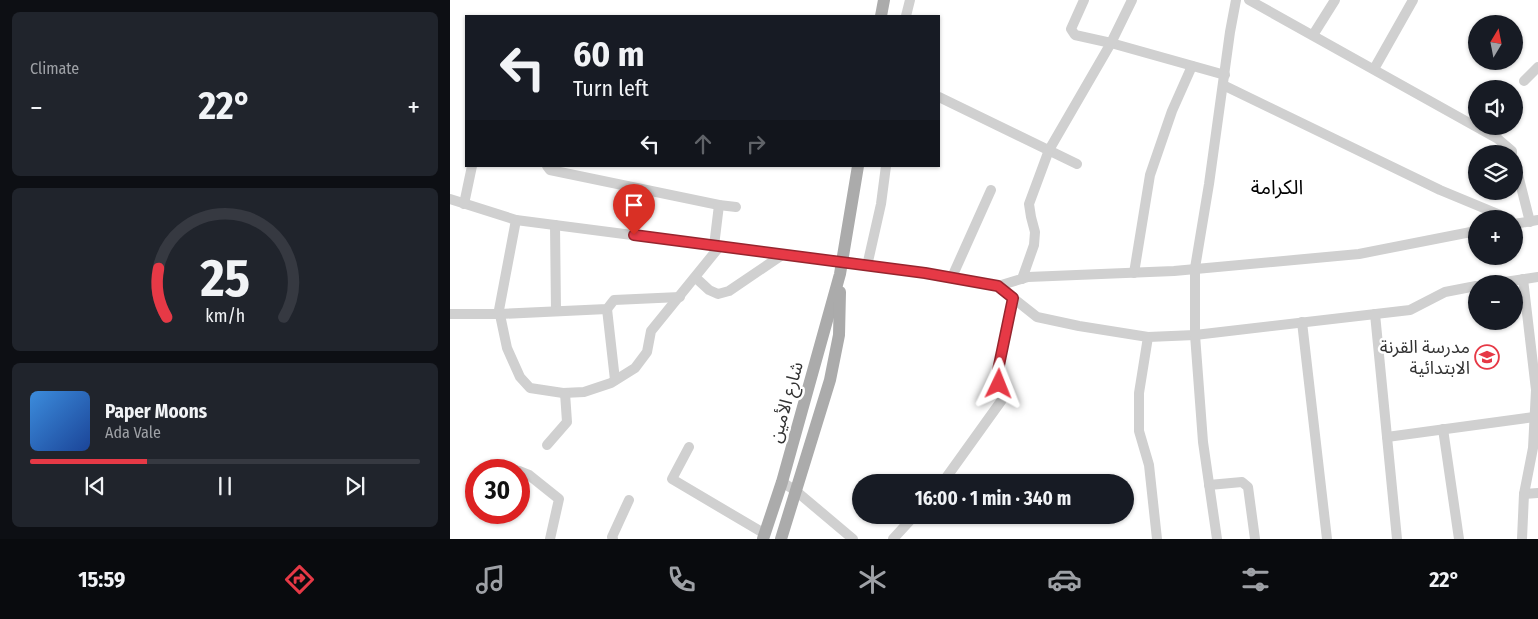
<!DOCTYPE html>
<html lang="en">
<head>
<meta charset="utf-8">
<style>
  :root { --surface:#171b24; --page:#20242c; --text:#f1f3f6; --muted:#9ea1a6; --line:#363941; --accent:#e63946 }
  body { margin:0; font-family:"Fira Sans Condensed","Noto Sans Arabic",sans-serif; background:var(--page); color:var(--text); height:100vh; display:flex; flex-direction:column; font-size:19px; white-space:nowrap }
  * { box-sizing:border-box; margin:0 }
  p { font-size:16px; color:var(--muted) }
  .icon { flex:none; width:28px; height:28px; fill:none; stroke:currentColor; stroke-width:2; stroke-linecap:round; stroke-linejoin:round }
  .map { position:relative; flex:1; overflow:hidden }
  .side { display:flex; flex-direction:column; gap:12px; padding:12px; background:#0d0f14; width:450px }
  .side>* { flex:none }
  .hud { position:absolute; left:15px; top:15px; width:475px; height:152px; border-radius:0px; box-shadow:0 1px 4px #0004; background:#171b24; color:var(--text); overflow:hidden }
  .needle { width:32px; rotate:10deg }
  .fabs { position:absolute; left:1018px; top:15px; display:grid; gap:10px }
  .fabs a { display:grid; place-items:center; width:55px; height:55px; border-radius:50%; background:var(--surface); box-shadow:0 1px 4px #0004; font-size:25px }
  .speed { position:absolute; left:15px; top:459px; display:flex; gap:10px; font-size:25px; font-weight:700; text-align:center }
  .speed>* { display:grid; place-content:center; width:65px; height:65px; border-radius:50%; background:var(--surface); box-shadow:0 1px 4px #0004; line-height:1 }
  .speed .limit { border:8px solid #d22; background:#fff; color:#111 }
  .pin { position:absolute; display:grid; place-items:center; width:42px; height:42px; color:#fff; margin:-51px -21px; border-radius:50% 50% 50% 0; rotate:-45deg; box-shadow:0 0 5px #0007 }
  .pin .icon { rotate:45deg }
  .me { position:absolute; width:55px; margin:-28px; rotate:2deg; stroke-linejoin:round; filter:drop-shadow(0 0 4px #0008) }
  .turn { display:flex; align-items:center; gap:18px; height:105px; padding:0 25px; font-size:22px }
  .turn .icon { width:65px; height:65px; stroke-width:2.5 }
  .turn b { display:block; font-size:35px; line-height:42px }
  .lanes { display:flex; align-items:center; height:48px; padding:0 25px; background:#0003; justify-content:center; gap:25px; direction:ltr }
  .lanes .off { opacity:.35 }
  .big { font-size:38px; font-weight:700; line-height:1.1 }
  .side .widget { flex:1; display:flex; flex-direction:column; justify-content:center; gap:8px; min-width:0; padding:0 18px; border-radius:8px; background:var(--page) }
  .side .dial { align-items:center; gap:0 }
  .dial svg { height:130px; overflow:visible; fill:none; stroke:var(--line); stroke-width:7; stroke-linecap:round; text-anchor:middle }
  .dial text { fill:var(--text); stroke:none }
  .song { display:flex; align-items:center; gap:15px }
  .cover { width:60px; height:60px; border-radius:8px; background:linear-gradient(135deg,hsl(210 70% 55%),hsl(220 70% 35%)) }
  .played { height:5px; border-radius:2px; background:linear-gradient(90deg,var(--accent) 30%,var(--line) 30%) }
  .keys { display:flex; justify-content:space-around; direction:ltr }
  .heat { display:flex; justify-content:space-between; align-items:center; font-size:28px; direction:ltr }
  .trip { position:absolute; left:402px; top:474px; width:282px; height:50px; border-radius:25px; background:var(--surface); box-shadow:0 1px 4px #0004; font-weight:700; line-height:50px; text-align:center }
  .tabs { display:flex; height:80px; justify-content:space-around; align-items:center; background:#090b0e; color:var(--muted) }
  .tabs .icon { width:35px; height:35px }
  .tabs .on { color:var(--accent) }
  .tabs b { font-size:22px; color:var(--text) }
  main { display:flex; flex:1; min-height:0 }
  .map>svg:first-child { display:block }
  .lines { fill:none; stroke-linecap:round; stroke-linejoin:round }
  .minor { stroke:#d0d0d0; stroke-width:10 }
  .major { stroke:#ababab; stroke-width:12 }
  .route-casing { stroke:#96252e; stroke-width:12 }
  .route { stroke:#e63946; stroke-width:9 }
  .labels { text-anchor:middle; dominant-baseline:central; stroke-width:5; stroke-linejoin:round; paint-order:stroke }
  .poi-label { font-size:18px; fill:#333; stroke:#fff; text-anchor:end }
  .street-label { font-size:18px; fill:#333; stroke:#fff }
  .quarter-label { font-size:20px; fill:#000; stroke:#fff }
</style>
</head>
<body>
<main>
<section class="side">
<div class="widget"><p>Climate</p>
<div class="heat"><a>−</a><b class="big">22°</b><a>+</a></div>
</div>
<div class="widget dial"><svg viewBox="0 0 100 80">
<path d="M14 69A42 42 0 1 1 86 69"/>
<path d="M14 69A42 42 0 0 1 9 39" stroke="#e63946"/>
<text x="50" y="56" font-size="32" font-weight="700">25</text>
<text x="50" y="72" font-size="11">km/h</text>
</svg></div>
<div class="widget">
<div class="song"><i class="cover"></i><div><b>Paper Moons</b><p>Ada Vale</p></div></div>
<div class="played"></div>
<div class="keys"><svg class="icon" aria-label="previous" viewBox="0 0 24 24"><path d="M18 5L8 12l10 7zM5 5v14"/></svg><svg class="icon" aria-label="pause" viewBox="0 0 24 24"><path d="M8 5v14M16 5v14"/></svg><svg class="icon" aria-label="next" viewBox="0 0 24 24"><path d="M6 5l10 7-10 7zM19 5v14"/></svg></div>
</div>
</section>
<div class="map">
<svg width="1088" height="539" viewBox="0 0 1088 539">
  <rect width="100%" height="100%" fill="#fff"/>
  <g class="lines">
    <!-- minor -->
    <g class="minor">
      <path d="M634 0 621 29 625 35 661 43 775 75"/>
      <path d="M799 0 1048 139 1062 151V154"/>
      <path d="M456 16 460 0"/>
      <path d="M863 35 885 0"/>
      <path d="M924 69 963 0"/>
      <path d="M1074 81 1088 67"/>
      <path d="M773 85 990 190 1060 219"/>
      <path d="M489 97 627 164"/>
      <path d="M1064 159 1080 222"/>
      <path d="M97 166 100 170 269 205 286 207"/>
      <path d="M0 199 66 220 475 273 548 286 578 277 724 271 909 254 1026 231"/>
      <path d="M14 204 22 166"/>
      <path d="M66 220 49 310 57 348 70 377 80 388 113 393 134 392 161 383 185 368 197 352 201 331 270 246"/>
      <path d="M1064 224 1088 220"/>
      <path d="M105 225 106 311"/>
      <path d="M264 246 269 205"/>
      <path d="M417 266 431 204 436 166"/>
      <path d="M684 273 700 175 722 111 742 66"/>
      <path d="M502 277 541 190"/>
      <path d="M246 278 259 290 268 294 279 291 332 255"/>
      <path d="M572 279 584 245 585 232 581 217 579 204 599 150 661 43 682 0"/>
      <path d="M1041 284 1088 277"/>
      <path d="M548 286 587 317 629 326 698 337 745 335 960 310 995 292 1026 286"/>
      <path d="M157 309 165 380"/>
      <path d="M0 314H50L157 309 164 300 230 297"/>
      <path d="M925 314 947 539"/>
      <path d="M852 322 877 539"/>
      <path d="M698 337 689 393V431L699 465 707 539"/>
      <path d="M993 429 1009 539"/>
      <path d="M937 437 1084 417"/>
      <path d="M97 445 117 422 115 393"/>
      <path d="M239 447 222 479 315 534"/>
      <path d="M47 464 66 470"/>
      <path d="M69 471 79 475 109 499 100 539"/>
      <path d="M332 482 346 491 403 539"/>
      <path d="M493 482 554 397 549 384 548 370 563 298"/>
      <path d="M759 485 792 482 798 487 805 539"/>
      <path d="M1074 494 1088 493"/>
      <path d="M163 539 162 537 179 500"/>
      <path d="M443 539 465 515"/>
      <path d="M767 539 753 442 745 335V268L759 184 780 32 786 0"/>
      <path d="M1072 539 1074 494 1083 448 1086 390 1073 279"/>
    </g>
    <!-- major -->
    <g class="major">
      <path d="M431 16 434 0"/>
      <path d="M313 539 332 482 390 274 408 166"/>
      <path d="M331 539 380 380 389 335 390 292"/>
    </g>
  </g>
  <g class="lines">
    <!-- route casing -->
    <g class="route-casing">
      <path id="route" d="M184 235 475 273 548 286 563 298 548 370 549 384"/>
    </g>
    <!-- route -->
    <use href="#route" class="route"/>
  </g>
  <!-- icons -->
  <defs>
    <g id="school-ring" transform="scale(1.25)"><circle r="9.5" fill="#fff" stroke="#e63946" stroke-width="1.5"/><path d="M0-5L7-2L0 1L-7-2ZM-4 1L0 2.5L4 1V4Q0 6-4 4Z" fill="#e63946"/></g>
  </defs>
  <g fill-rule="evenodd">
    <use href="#school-ring" x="1037" y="357"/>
  </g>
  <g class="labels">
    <!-- poi labels -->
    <g class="poi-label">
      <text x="1020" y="347">مدرسة القرنة<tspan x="1020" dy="21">الابتدائية</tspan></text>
    </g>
    <!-- street labels -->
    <g class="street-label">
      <text transform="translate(336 402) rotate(-74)">شارع الأمين</text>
    </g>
    <!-- quarter labels -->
    <g class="quarter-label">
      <text x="827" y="187">الكرامة</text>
    </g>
  </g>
</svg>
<div class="fabs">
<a><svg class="needle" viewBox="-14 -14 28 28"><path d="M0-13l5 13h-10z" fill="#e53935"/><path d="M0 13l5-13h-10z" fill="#9ea1a6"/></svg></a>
<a><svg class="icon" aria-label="sound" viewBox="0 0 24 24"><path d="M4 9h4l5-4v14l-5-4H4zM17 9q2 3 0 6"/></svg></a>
<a><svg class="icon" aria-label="layers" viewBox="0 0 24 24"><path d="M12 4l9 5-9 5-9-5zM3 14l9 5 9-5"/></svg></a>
<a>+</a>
<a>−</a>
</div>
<div class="speed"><div class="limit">30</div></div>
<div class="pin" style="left:184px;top:235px;background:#d93025"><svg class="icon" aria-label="arrive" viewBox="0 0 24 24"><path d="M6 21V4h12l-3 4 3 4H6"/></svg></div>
<svg class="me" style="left:549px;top:384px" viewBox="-20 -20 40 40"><path d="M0-17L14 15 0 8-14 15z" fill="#e63946" stroke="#fff" stroke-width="4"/></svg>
<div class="trip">16:00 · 1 min · 340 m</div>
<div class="hud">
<div class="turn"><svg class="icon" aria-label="left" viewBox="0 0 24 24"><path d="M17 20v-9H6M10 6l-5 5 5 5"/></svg><div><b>60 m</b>Turn left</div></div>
<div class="lanes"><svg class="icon" aria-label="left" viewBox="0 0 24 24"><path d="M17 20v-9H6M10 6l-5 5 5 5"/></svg><svg class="icon off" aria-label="ahead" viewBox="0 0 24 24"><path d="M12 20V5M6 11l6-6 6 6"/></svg><svg class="icon off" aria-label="right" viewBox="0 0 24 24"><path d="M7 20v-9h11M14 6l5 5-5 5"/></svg></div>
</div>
</div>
</main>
<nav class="tabs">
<b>15:59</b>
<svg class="icon on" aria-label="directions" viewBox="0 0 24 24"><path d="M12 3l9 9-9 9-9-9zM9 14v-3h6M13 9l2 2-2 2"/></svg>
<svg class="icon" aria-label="music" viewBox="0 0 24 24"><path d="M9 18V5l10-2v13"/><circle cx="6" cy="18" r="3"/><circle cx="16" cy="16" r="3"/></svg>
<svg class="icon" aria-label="phone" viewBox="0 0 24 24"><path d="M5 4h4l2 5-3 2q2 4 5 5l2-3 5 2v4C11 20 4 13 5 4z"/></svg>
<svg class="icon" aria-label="climate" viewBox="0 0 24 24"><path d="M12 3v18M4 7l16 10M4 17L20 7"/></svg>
<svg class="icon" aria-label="car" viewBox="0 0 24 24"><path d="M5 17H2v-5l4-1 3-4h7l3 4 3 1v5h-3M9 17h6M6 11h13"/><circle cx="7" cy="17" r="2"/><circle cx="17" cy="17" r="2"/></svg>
<svg class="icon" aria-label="filters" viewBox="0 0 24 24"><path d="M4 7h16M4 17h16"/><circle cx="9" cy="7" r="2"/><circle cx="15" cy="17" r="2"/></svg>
<b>22°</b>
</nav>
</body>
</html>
